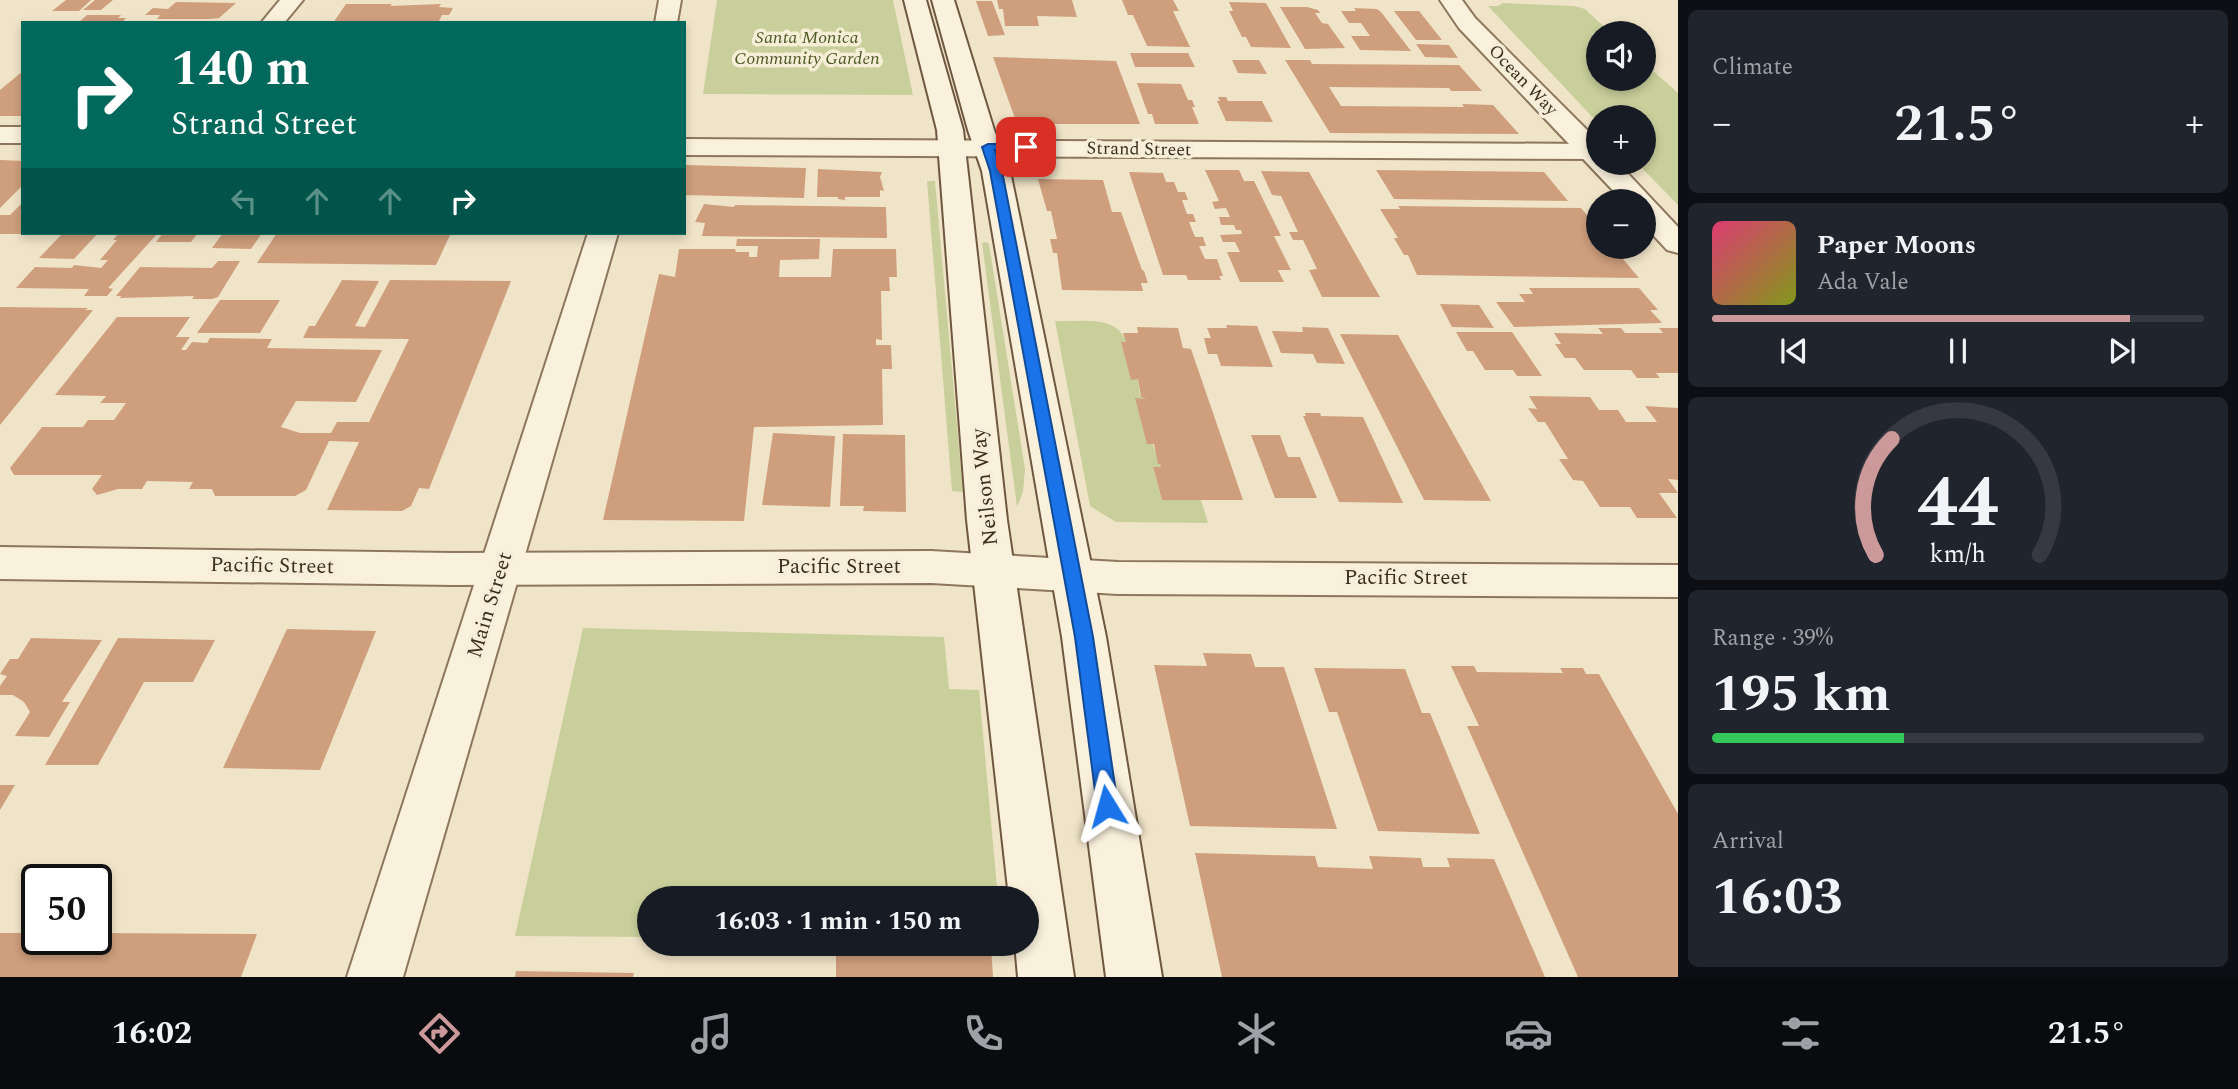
<!DOCTYPE html>
<html lang="en">
<head>
<meta charset="utf-8">
<style>
  :root { --surface:#171b24; --page:#20242c; --text:#f1f3f6; --muted:#9ea1a6; --line:#363941; --accent:#cc999b }
  body { margin:0; font-family:Spectral,serif; background:var(--page); color:var(--text); height:100vh; display:flex; flex-direction:column; font-size:26px; white-space:nowrap }
  * { box-sizing:border-box; margin:0 }
  p { font-size:23px; color:var(--muted) }
  .icon { flex:none; width:38px; height:38px; fill:none; stroke:currentColor; stroke-width:2; stroke-linecap:round; stroke-linejoin:round }
  .map { position:relative; flex:1; overflow:hidden }
  .panel { display:flex; flex-direction:column; gap:10px; padding:10px; background:#0d0f14; width:560px }
  .panel>* { flex:none }
  .banner { position:absolute; left:21px; top:21px; width:665px; height:214px; border-radius:0px; box-shadow:0 4px 10px #0003; background:#00695c; color:#fff; overflow:hidden }
  .fabs { position:absolute; left:1586px; top:21px; display:grid; gap:14px }
  .fabs a { display:grid; place-items:center; width:70px; height:70px; border-radius:50%; background:var(--surface); box-shadow:0 4px 10px #0003; font-size:35px }
  .speed { position:absolute; left:21px; top:864px; display:flex; gap:14px; font-size:35px; font-weight:700; text-align:center }
  .speed>* { display:grid; place-content:center; width:91px; height:91px; border-radius:50%; background:var(--surface); box-shadow:0 4px 10px #0003; line-height:1 }
  .speed .limit { border:4px solid #111; border-radius:10px; background:#fff; color:#111 }
  .pin { position:absolute; display:grid; place-items:center; width:60px; height:60px; color:#fff; margin:-30px; border-radius:14px; box-shadow:0 4px 10px #0006 }
  .me { position:absolute; width:77px; margin:-38px; rotate:352deg; stroke-linejoin:round; filter:drop-shadow(0 0 5px #0008) }
  .turn { display:flex; align-items:center; gap:24px; height:147px; padding:0 35px; font-size:32px }
  .turn .icon { width:91px; height:91px; stroke-width:2.5 }
  .turn b { display:block; font-size:49px; line-height:60px }
  .lanes { display:flex; align-items:center; height:66px; padding:0 35px; background:#0003; justify-content:center; gap:35px; direction:ltr }
  .lanes .off { opacity:.35 }
  .big { font-size:52px; font-weight:700; line-height:1.1 }
  .panel .widget { flex:1; display:flex; flex-direction:column; justify-content:center; gap:10px; min-width:0; padding:0 24px; border-radius:10px; background:var(--page) }
  .panel .dial { align-items:center; gap:0 }
  .dial svg { height:182px; overflow:visible; fill:none; stroke:var(--line); stroke-width:7; stroke-linecap:round; text-anchor:middle }
  .dial text { fill:var(--text); stroke:none }
  .song { display:flex; align-items:center; gap:21px }
  .cover { width:84px; height:84px; border-radius:10px; background:linear-gradient(135deg,hsl(340 70% 55%),hsl(70 70% 35%)) }
  .played { height:7px; border-radius:4px; background:linear-gradient(90deg,var(--accent) 85%,var(--line) 85%) }
  .keys { display:flex; justify-content:space-around; direction:ltr }
  .heat { display:flex; justify-content:space-between; align-items:center; font-size:38px; direction:ltr }
  .charge { height:10px; border-radius:5px; background:linear-gradient(90deg,#34c759 39%,var(--line) 0) }
  .trip { position:absolute; left:637px; top:886px; width:402px; height:70px; border-radius:35px; background:var(--surface); box-shadow:0 4px 10px #0003; font-weight:700; line-height:70px; text-align:center }
  .dock { display:flex; height:112px; justify-content:space-around; align-items:center; background:#090b0e; color:var(--muted) }
  .dock .icon { width:49px; height:49px }
  .dock .selected { color:var(--accent) }
  .dock b { font-size:32px; color:var(--text) }
  main { display:flex; flex:1; min-height:0 }
  .map>svg:first-child { display:block }
  .green { fill:#c9cf9b }
  .building { fill:#cf9f7d }
  .lines { fill:none; stroke-linecap:round; stroke-linejoin:round }
  .minor-casing { stroke:#8d765c; stroke-width:4 }
  .tertiary-casing { stroke:#8d765c; stroke-width:4 }
  .secondary-casing { stroke:#6f573f; stroke-width:4 }
  .minor { fill:#faf1dc; fill-rule:evenodd }
  .tertiary { fill:#faf1dc; fill-rule:evenodd }
  .secondary { fill:#faf1dc; fill-rule:evenodd }
  .route { fill:#1a73e8; stroke:#114b97; stroke-width:2 }
  .labels { text-anchor:middle; dominant-baseline:central; stroke-width:7; stroke-linejoin:round; paint-order:stroke }
  .far-park-label { font-size:18px; font-style:italic; fill:#4d5a26; stroke:#f7eed8 }
  .far-street-label { font-size:18px; fill:#3d2e20; stroke:#f7eed8 }
  .street-label { font-size:21px; fill:#3d2e20; stroke:#f7eed8 }
</style>
</head>
<body>
<main>
<div class="map">
<svg width="1678" height="977" viewBox="0 0 1678 977">
  <rect width="100%" height="100%" fill="#f0e4c8"/>
  <!-- green -->
  <g class="green">
    <path d="M717 0H893L913 95 703 94Z"/>
    <path d="M1503 3 1574 6 1585 9 1611 33H1598V79H1643V62L1678 93V205L1637 163H1643V117H1598V123L1488 6H1498Z"/>
    <path d="M927 181H935L963 492 952 491Z"/>
    <path d="M986 242 989 244 1025 469 1023 492 1017 507 982 243Z"/>
    <path d="M1055 321C1079 322 1118 314 1126 342H1121L1131 379H1138L1140 396 1146 399H1136L1161 467 1153 468 1162 500H1201L1208 523 1116 522 1090 506Z"/>
    <path d="M583 628 944 637 949 689 979 690 998 898H649V937L515 936Z"/>
  </g>
  <!-- building -->
  <g class="building">
    <path d="M66 0H91L79 11H52Z"/>
    <path d="M95 0H113L101 10H83Z"/>
    <path d="M997 0H1072L1077 17 1037 16 1039 26H1005L1003 9H999Z"/>
    <path d="M1122 0H1173L1179 11H1173L1190 47 1147 46 1133 15H1128Z"/>
    <path d="M976 1H992L1005 35 988 36Z"/>
    <path d="M176 2 236 3 219 18 209 19H157L160 15H145L153 8 168 9Z"/>
    <path d="M1229 2 1266 3 1291 48 1251 47 1246 37H1242L1229 11H1233Z"/>
    <path d="M346 4H392L390 6 441 4 439 7 453 8 449 15H442L438 23H333Z"/>
    <path d="M1280 7H1307L1318 10 1320 13H1315L1322 23 1328 24 1345 48 1305 49Z"/>
    <path d="M1354 8 1377 9 1381 12 1411 51 1360 50 1351 36H1370L1361 23H1349L1341 11H1356Z"/>
    <path d="M1394 11H1419L1442 40H1416Z"/>
    <path d="M87 15H121L118 18H126L121 23H78Z"/>
    <path d="M1416 44 1449 45 1458 58 1425 57Z"/>
    <path d="M1130 53H1188L1195 67H1135Z"/>
    <path d="M993 57 1116 61 1140 124H1017Z"/>
    <path d="M1232 60H1259L1267 74 1238 73Z"/>
    <path d="M1285 60H1310L1312 64 1459 65 1482 91H1451L1449 88 1329 87 1341 106 1464 107 1462 104 1493 105 1519 134 1330 133Z"/>
    <path d="M23 71V116H0V90Z"/>
    <path d="M1137 83 1181 84 1188 100H1192L1195 107H1192L1199 124H1155L1152 114H1148Z"/>
    <path d="M1218 97H1226L1228 101H1262L1273 122 1226 121 1217 101H1220Z"/>
    <path d="M0 160 23 161V185L0 208Z"/>
    <path d="M686 165 806 168 804 198 684 195Z"/>
    <path d="M818 169 882 172 880 177 884 191 880 190V197H845V200L838 199V197H817Z"/>
    <path d="M1205 170H1239L1244 181H1254L1281 236H1274L1291 270H1278L1284 282H1240L1227 252H1240L1235 242H1223L1220 235 1242 234 1241 230H1236L1234 225H1221L1219 217H1230L1226 208 1215 209 1212 202 1219 201Z"/>
    <path d="M1376 170 1544 172 1568 201 1394 199Z"/>
    <path d="M1261 171 1309 172 1380 297H1322L1309 270 1317 269 1303 240H1293L1289 232H1298L1281 196 1272 195Z"/>
    <path d="M1129 172 1163 173 1166 182H1174L1178 192H1185L1188 200H1182L1187 214H1193L1196 222H1189L1195 237H1203L1206 246H1199L1205 259H1217L1223 276H1219L1221 280H1188L1186 275H1163Z"/>
    <path d="M1038 179 1103 180 1112 212H1121L1142 270 1144 271 1148 283H1141L1143 291 1062 290 1057 253H1053L1050 239H1057L1051 211H1047Z"/>
    <path d="M23 202V234H0V215H10Z"/>
    <path d="M704 204 734 207 735 205 886 207 887 238 702 236 705 223 695 222Z"/>
    <path d="M1398 206 1581 208 1598 228V247H1613L1639 278 1417 275 1408 255H1404L1394 238H1398L1380 209H1400Z"/>
    <path d="M63 233H98L74 259 39 258Z"/>
    <path d="M119 233H158L108 288 113 289 107 296H84L89 289 16 288 35 267 72 268 74 265 101 268 108 260H100L117 240H113Z"/>
    <path d="M163 233H198L191 242H156Z"/>
    <path d="M223 233H262L251 249 212 248Z"/>
    <path d="M277 233H451L436 265 257 263Z"/>
    <path d="M737 239H820L819 259 780 260 779 277H831L833 249H896L897 277H889L890 291H881L882 340 876 339V345H891L892 369H882L883 425 754 427 744 521 603 520 659 274 675 277 679 249H735L736 252H749V257H757L758 246H736Z"/>
    <path d="M218 261H240L218 297 212 299H192L194 296 119 298 122 296H116L140 267 212 268Z"/>
    <path d="M342 280 379 281 355 326 365 327 390 280 511 281 429 489 419 488 411 506 402 511 327 510 359 442 329 441 306 490 295 496H215L212 489H189L193 482 147 481 142 489H118L97 495 92 489 102 475H14L10 468 42 427H83L88 420H114L126 403H100L106 396 55 395 117 317H190L176 337H190L181 350H186L192 342 207 343 210 338 272 339 267 348 382 350 356 402 296 401 281 427 300 433H331L337 422H369L409 339 303 338 309 326H315Z"/>
    <path d="M1529 288H1639L1658 310H1650L1662 323 1514 327 1496 302H1525L1519 294H1533Z"/>
    <path d="M220 300H280L260 333H197Z"/>
    <path d="M1440 304 1479 305 1494 328 1452 327Z"/>
    <path d="M0 307 88 308 85 310H93L0 425Z"/>
    <path d="M1226 325 1257 326 1273 367 1221 366 1217 354H1208L1204 338H1211L1207 328H1227Z"/>
    <path d="M1137 327 1178 328 1183 348 1191 349 1243 500H1162L1153 467H1161L1160 464H1158L1154 444H1147L1135 398 1146 399 1141 397 1138 379 1131 380 1121 342H1126L1123 333H1138Z"/>
    <path d="M1302 327 1328 328 1345 364 1317 363 1313 354 1281 353 1272 331 1303 332Z"/>
    <path d="M1598 328H1621L1625 333H1663L1659 328H1678V373H1656L1660 378H1637L1631 370H1584L1575 358H1565L1555 344H1561L1554 333 1603 334Z"/>
    <path d="M1456 332H1512L1542 376H1517L1513 370H1485L1473 351H1467Z"/>
    <path d="M1340 334 1398 335 1491 501 1424 500Z"/>
    <path d="M1529 396 1590 397 1599 410H1618L1626 422H1657L1645 406 1678 408V480L1668 479 1678 493H1659L1677 518H1637L1630 507H1600L1583 481 1573 480 1559 459H1568L1545 422H1538L1528 408 1537 409Z"/>
    <path d="M1305 413H1320L1321 416 1363 417 1403 503 1339 502 1303 416H1306Z"/>
    <path d="M773 433 835 436 830 507 762 505Z"/>
    <path d="M843 434 905 435 906 512 863 511 864 506H840Z"/>
    <path d="M1251 435H1280L1288 457H1300L1317 498H1275Z"/>
    <path d="M287 629 376 631 320 770 223 768Z"/>
    <path d="M31 638 102 640 62 702H70L49 737 15 736 30 712 24 702 13 695H0V686L7 676 0 674 10 659H18Z"/>
    <path d="M118 638 215 640 193 682H144L98 765H45Z"/>
    <path d="M1203 653 1251 654 1255 667H1284L1337 829 1190 826 1154 665 1207 666Z"/>
    <path d="M1451 666H1474L1477 672 1563 673 1560 668H1583L1586 674H1599L1678 814V977H1578L1467 726H1479Z"/>
    <path d="M1314 668 1405 669 1422 713H1430L1480 834 1378 831 1337 712H1329Z"/>
    <path d="M0 785H15L0 810Z"/>
    <path d="M1195 853 1315 856 1318 867 1373 869 1369 856 1421 858 1423 867H1450L1447 858 1494 859 1545 977H1222Z"/>
    <path d="M0 933H37V940H96V933L257 934 241 977H0Z"/>
    <path d="M836 943 991 946 993 977H836Z"/>
    <path d="M516 971 634 973 633 977H515Z"/>
  </g>
  <g class="lines">
    <!-- minor casing -->
    <g class="minor-casing">
      <g id="minor">
        <path d="M280 0H303L284 23H261Z"/>
        <rect x="0" y="127" width="23" height="16"/>
        <path d="M684 139 1593 144 1598 145V159L684 155Z"/>
        <path d="M0 547 453 553 931 551 1118 562 1678 565V597L1118 594 931 583 453 585 0 579Z"/>
      </g>
    </g>
    <!-- tertiary casing -->
    <g class="tertiary-casing">
      <g id="tertiary">
        <path d="M659 0H681L677 23H655Z"/>
        <path d="M1440 0H1462L1475 18 1598 141V163H1618L1678 227V253L1667 250 1643 224V201H1623L1459 28Z"/>
        <path d="M588 233H618L403 977H347Z"/>
      </g>
    </g>
    <!-- secondary casing -->
    <g class="secondary-casing">
      <g id="secondary">
        <path d="M904 0H926L963 130 1007 520 1074 977H1018L1015 943H1027V898H1009L967 520 937 130Z"/>
        <path d="M932 0H954L994 130 1010 171 1106 637 1162 977H1106L1062 637 982 171 968 130Z"/>
      </g>
    </g>
    <!-- minor -->
    <use href="#minor" class="minor"/>
    <!-- tertiary -->
    <use href="#tertiary" class="tertiary"/>
    <!-- secondary -->
    <use href="#secondary" class="secondary"/>
  </g>
  <!-- route -->
  <path class="route" d="M988 144H1026L1032 147 1026 150H995L1002 171 1093 637 1118 806 1115 813 1107 816 1100 813 1097 806 1075 637 990 171 982 147Z"/>
  <g class="labels">
    <!-- far-park labels -->
    <g class="far-park-label">
      <text x="807" y="37">Santa Monica<tspan x="807" dy="21">Community Garden</tspan></text>
    </g>
    <!-- far-street labels -->
    <g class="far-street-label">
      <text transform="translate(1523 80) rotate(46)">Ocean Way</text>
      <text transform="translate(1139 149) rotate(1)">Strand Street</text>
    </g>
    <!-- street labels -->
    <g class="street-label">
      <text transform="translate(985 487) rotate(-96)">Neilson Way</text>
      <text transform="translate(272 566) rotate(1)">Pacific Street</text>
      <text x="839" y="567">Pacific Street</text>
      <text x="1406" y="578">Pacific Street</text>
      <text transform="translate(490 605) rotate(-73)">Main Street</text>
    </g>
  </g>
</svg>
<div class="fabs">
<a><svg class="icon" aria-label="sound" viewBox="0 0 24 24"><path d="M4 9h4l5-4v14l-5-4H4zM17 9q2 3 0 6"/></svg></a>
<a>+</a>
<a>−</a>
</div>
<div class="speed"><div class="limit">50</div></div>
<div class="pin" style="left:1026px;top:147px;background:#d93025"><svg class="icon" aria-label="arrive" viewBox="0 0 24 24"><path d="M6 21V4h12l-3 4 3 4H6"/></svg></div>
<svg class="me" style="left:1107px;top:806px" viewBox="-20 -20 40 40"><path d="M0-17L14 15 0 8-14 15z" fill="#1a73e8" stroke="#fff" stroke-width="4"/></svg>
<div class="trip">16:03 · 1 min · 150 m</div>
<div class="banner">
<div class="turn"><svg class="icon" aria-label="right" viewBox="0 0 24 24"><path d="M7 20v-9h11M14 6l5 5-5 5"/></svg><div><b>140 m</b>Strand Street</div></div>
<div class="lanes"><svg class="icon off" aria-label="left" viewBox="0 0 24 24"><path d="M17 20v-9H6M10 6l-5 5 5 5"/></svg><svg class="icon off" aria-label="ahead" viewBox="0 0 24 24"><path d="M12 20V5M6 11l6-6 6 6"/></svg><svg class="icon off" aria-label="ahead" viewBox="0 0 24 24"><path d="M12 20V5M6 11l6-6 6 6"/></svg><svg class="icon" aria-label="right" viewBox="0 0 24 24"><path d="M7 20v-9h11M14 6l5 5-5 5"/></svg></div>
</div>
</div>
<section class="panel">
<div class="widget"><p>Climate</p>
<div class="heat"><a>−</a><b class="big">21.5°</b><a>+</a></div>
</div>
<div class="widget">
<div class="song"><i class="cover"></i><div><b>Paper Moons</b><p>Ada Vale</p></div></div>
<div class="played"></div>
<div class="keys"><svg class="icon" aria-label="previous" viewBox="0 0 24 24"><path d="M18 5L8 12l10 7zM5 5v14"/></svg><svg class="icon" aria-label="pause" viewBox="0 0 24 24"><path d="M8 5v14M16 5v14"/></svg><svg class="icon" aria-label="next" viewBox="0 0 24 24"><path d="M6 5l10 7-10 7zM19 5v14"/></svg></div>
</div>
<div class="widget dial"><svg viewBox="0 0 100 80">
<path d="M14 69A42 42 0 1 1 86 69"/>
<path d="M14 69A42 42 0 0 1 21 18" stroke="#cc999b"/>
<text x="50" y="56" font-size="32" font-weight="700">44</text>
<text x="50" y="72" font-size="11">km/h</text>
</svg></div>
<div class="widget"><p>Range · 39%</p><b class="big">195 km</b><div class="charge"></div></div>
<div class="widget"><p>Arrival</p><b class="big">16:03</b></div>
</section>
</main>
<nav class="dock">
<b>16:02</b>
<svg class="icon selected" aria-label="directions" viewBox="0 0 24 24"><path d="M12 3l9 9-9 9-9-9zM9 14v-3h6M13 9l2 2-2 2"/></svg>
<svg class="icon" aria-label="music" viewBox="0 0 24 24"><path d="M9 18V5l10-2v13"/><circle cx="6" cy="18" r="3"/><circle cx="16" cy="16" r="3"/></svg>
<svg class="icon" aria-label="phone" viewBox="0 0 24 24"><path d="M5 4h4l2 5-3 2q2 4 5 5l2-3 5 2v4C11 20 4 13 5 4z"/></svg>
<svg class="icon" aria-label="climate" viewBox="0 0 24 24"><path d="M12 3v18M4 7l16 10M4 17L20 7"/></svg>
<svg class="icon" aria-label="car" viewBox="0 0 24 24"><path d="M5 17H2v-5l4-1 3-4h7l3 4 3 1v5h-3M9 17h6M6 11h13"/><circle cx="7" cy="17" r="2"/><circle cx="17" cy="17" r="2"/></svg>
<svg class="icon" aria-label="filters" viewBox="0 0 24 24"><path d="M4 7h16M4 17h16"/><circle cx="9" cy="7" r="2"/><circle cx="15" cy="17" r="2"/></svg>
<b>21.5°</b>
</nav>
</body>
</html>
